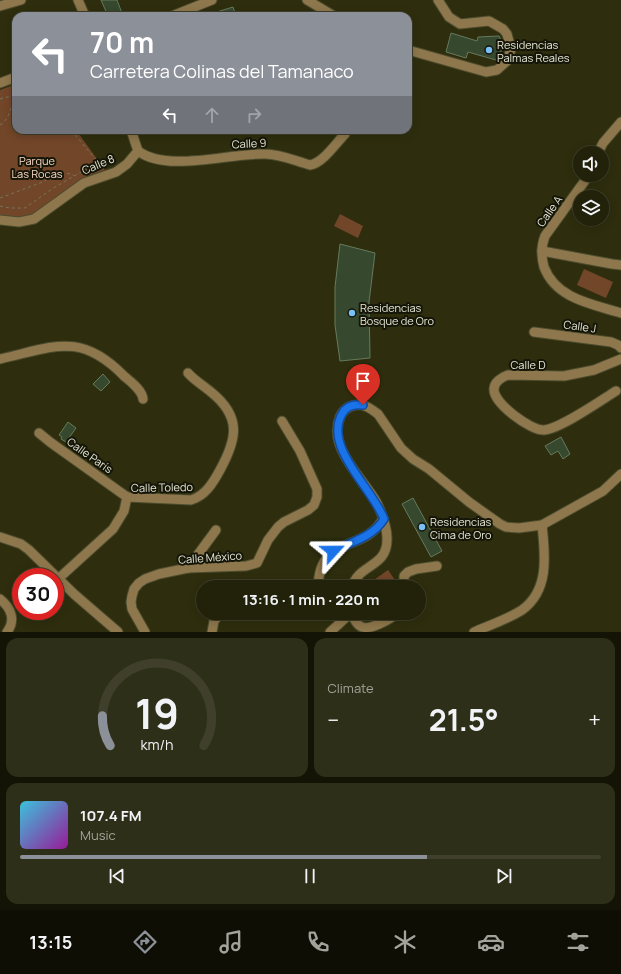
<!DOCTYPE html>
<html lang="en">
<head>
<meta charset="utf-8">
<style>
  :root { --surface:#22220a; --page:#2e2f18; --text:#f1f3f6; --muted:#a2a49c; --line:#3f3f2b; --accent:#8c9099 }
  body { margin:0; font-family:Manrope,sans-serif; background:var(--page); color:var(--text); height:100vh; display:flex; flex-direction:column; font-size:15px; white-space:nowrap }
  * { box-sizing:border-box; margin:0 }
  p { font-size:13px; color:var(--muted) }
  .icon { flex:none; width:22px; height:22px; fill:none; stroke:currentColor; stroke-width:2; stroke-linecap:round; stroke-linejoin:round }
  .map { position:relative; height:632px; overflow:hidden }
  .details { display:flex; flex-direction:column; gap:6px; padding:6px; background:#131306; flex:1 }
  .details>* { flex:none }
  .top-card { position:absolute; left:12px; top:12px; width:400px; height:122px; border-radius:12px; box-shadow:0 2px 10px #0003,0 0 0 1px var(--line); background:#8c9099; color:#fff; overflow:hidden }
  .fabs { position:absolute; left:573px; top:146px; display:grid; gap:8px }
  .fabs a { display:grid; place-items:center; width:36px; height:36px; border-radius:50%; background:var(--surface); box-shadow:0 2px 10px #0003,0 0 0 1px var(--line); font-size:20px }
  .speed { position:absolute; left:12px; top:568px; display:flex; gap:8px; font-size:20px; font-weight:700; text-align:center }
  .speed>* { display:grid; place-content:center; width:52px; height:52px; border-radius:50%; background:var(--surface); box-shadow:0 2px 10px #0003,0 0 0 1px var(--line); line-height:1 }
  .speed .limit { border:6px solid #d22; background:#fff; color:#111 }
  .pin { position:absolute; display:grid; place-items:center; width:34px; height:34px; color:#fff; margin:-41px -17px; border-radius:50% 50% 50% 0; rotate:-45deg; box-shadow:0 0 4px #0007 }
  .pin .icon { rotate:45deg }
  .me { position:absolute; width:44px; margin:-22px; rotate:66deg; stroke-linejoin:round; filter:drop-shadow(0 0 3px #0008) }
  .turn { display:flex; align-items:center; gap:14px; height:84px; padding:0 12px; font-size:18px }
  .turn .icon { width:52px; height:52px; stroke-width:2.5 }
  .turn b { display:block; font-size:28px; line-height:34px }
  .lanes { display:flex; align-items:center; height:38px; padding:0 12px; background:#0003; justify-content:center; gap:20px; direction:ltr }
  .lanes .off { opacity:.35 }
  .big { font-size:30px; font-weight:700; line-height:1.1 }
  .details .widget { flex:1; display:flex; flex-direction:column; justify-content:center; gap:6px; min-width:0; padding:0 14px; border-radius:12px; background:var(--page) }
  .details .dial { align-items:center; gap:0 }
  .dial svg { height:104px; overflow:visible; fill:none; stroke:var(--line); stroke-width:7; stroke-linecap:round; text-anchor:middle }
  .dial text { fill:var(--text); stroke:none }
  .song { display:flex; align-items:center; gap:12px }
  .cover { width:48px; height:48px; border-radius:6px; background:linear-gradient(135deg,hsl(190 70% 55%),hsl(300 70% 35%)) }
  .played { height:4px; border-radius:2px; background:linear-gradient(90deg,var(--accent) 70%,var(--line) 70%) }
  .keys { display:flex; justify-content:space-around; direction:ltr }
  .heat { display:flex; justify-content:space-between; align-items:center; font-size:22px; direction:ltr }
  .details .tiles { flex:1; display:grid; gap:6px; grid-template-columns:1fr 1fr }
  .widget:last-child { grid-column:span 2 }
  .trip { position:absolute; left:196px; top:580px; width:230px; height:40px; border-radius:20px; background:var(--surface); box-shadow:0 2px 10px #0003,0 0 0 1px var(--line); font-weight:700; line-height:40px; text-align:center }
  .menu { display:flex; height:64px; justify-content:space-around; align-items:center; background:#0e0e04; color:var(--muted) }
  .menu .icon { width:28px; height:28px }
  .menu .selected { color:var(--accent) }
  .menu b { font-size:18px; color:var(--text) }
  .map>svg:first-child { display:block }
  .green { fill:#724628 }
  .building { fill:#36482e; stroke:#667a5d }
  .lines { fill:none; stroke-linecap:round; stroke-linejoin:round }
  .minor-casing { stroke:#4c4c2e; stroke-width:11 }
  .path { stroke:#75765b; stroke-width:1; stroke-dasharray:3 3; stroke-linecap:butt }
  .minor { stroke:#8e774c; stroke-width:9 }
  .route-casing { stroke:#114b97; stroke-width:10 }
  .route { stroke:#1a73e8; stroke-width:7 }
  .poi-dot { fill:#79bff8; stroke:#151508; stroke-width:1.5 }
  .labels { text-anchor:middle; dominant-baseline:central; stroke-width:4; stroke-linejoin:round; paint-order:stroke }
  .poi-label { font-size:11px; fill:#e7e8d6; stroke:#151508; text-anchor:start }
  .street-label { font-size:11px; fill:#e7e8d6; stroke:#151508 }
  .park-label { font-size:11px; fill:#f9d8c3; stroke:#151508 }
</style>
</head>
<body>
<div class="map">
<svg width="621" height="632" viewBox="0 0 621 632">
  <rect width="100%" height="100%" fill="#2e2e0e"/>
  <!-- green -->
  <g class="green">
    <path d="M16 84V130H76L105 170 86 177 27 218 0 217V90Z"/>
    <path d="M340 214 363 226 358 238 334 226Z"/>
    <path d="M584 269 613 282 606 298 577 285Z"/>
    <path d="M388 570 397 583 390 587H364Z"/>
  </g>
  <!-- building -->
  <g class="building">
    <path d="M101 0H117L123 16H108Z"/>
    <path d="M233 7 236 16H207V15Z"/>
    <path d="M451 33 477 41 478 37 499 36 504 46 496 60 468 52 466 58 446 52Z"/>
    <path d="M340 244 375 253 369 302 370 358 340 361 335 325V287Z"/>
    <path d="M103 374 110 382 101 391 93 384Z"/>
    <path d="M68 422 76 428 66 442 61 439 62 437 59 435Z"/>
    <path d="M561 437 570 454 563 459 558 451 551 455 545 446Z"/>
    <path d="M413 498 442 551 431 557 402 504Z"/>
  </g>
  <g class="lines">
    <!-- minor casing -->
    <g class="minor-casing">
      <g id="minor">
        <path d="M78 0 85 16"/>
        <path d="M307 0 334 16"/>
        <path d="M0 6 21 0"/>
        <path d="M172 16 212 0"/>
        <path d="M408 50 486 72 497 70 507 61 511 49 507 34 503 29 489 21 460 24 449 17 438 0"/>
        <path d="M0 83 16 77"/>
        <path d="M131 130 138 151"/>
        <path d="M138 151C168 173 229 153 265 154 281 154 295 161 310 165 323 163 336 143 345 134L346 130"/>
        <path d="M598 153 603 143 621 122"/>
        <path d="M589 175 545 236C541 246 541 256 544 267 556 299 592 304 621 313"/>
        <path d="M0 220 19 222 34 219 84 183 116 172 127 164 138 151"/>
        <path d="M542 251 612 264 621 265"/>
        <path d="M534 332 611 342 618 345 621 348"/>
        <path d="M0 359C54 347 80 331 124 376 131 382 142 390 143 399"/>
        <path d="M616 391C600 401 560 429 544 430 531 431 493 403 494 389 494 382 502 377 508 375L564 376 594 370 621 359"/>
        <path d="M39 433 50 442 127 497"/>
        <path d="M127 497 191 500C205 496 213 483 220 470 237 439 242 417 211 392 203 385 195 381 188 373"/>
        <path d="M0 537 21 544 29 550 74 594 118 632"/>
        <path d="M188 568 216 530"/>
        <path d="M58 579 113 529 124 511 127 497"/>
        <path d="M318 587C320 533 363 554 383 519"/>
        <path d="M352 587C359 563 388 568 387 538 387 526 382 514 377 503 364 479 327 448 340 417 343 410 348 406 356 405 365 404 371 409 378 414L401 448 413 459 429 469 469 502 500 524 506 527 519 528 542 525 603 491 621 474"/>
        <path d="M404 587V576L408 572 416 569 437 566"/>
        <path d="M0 599C11 608 16 620 7 632"/>
        <path d="M271 613C281 614 293 617 302 613"/>
        <path d="M351 613C353 617 356 624 360 626 368 632 391 619 397 613"/>
        <path d="M145 632 132 609 131 602 132 596 134 589 139 583 145 579 159 574 188 568 246 566 257 563 268 540 278 527 284 522 308 510 314 505 317 497V489L300 451 282 421"/>
        <path d="M212 632 214 621 221 613"/>
        <path d="M330 632 351 613"/>
        <path d="M474 632C490 625 508 619 522 610 550 590 545 554 542 525"/>
      </g>
    </g>
    <!-- path -->
    <g class="path">
      <path d="M0 99 15 95"/>
      <path d="M0 125C12 117 9 107 16 95"/>
      <path d="M0 198 40 183 61 173 72 174 74 176"/>
      <path d="M0 206 10 208H25L52 189 98 162 71 130"/>
    </g>
    <!-- minor -->
    <use href="#minor" class="minor"/>
  </g>
  <g class="lines">
    <!-- route casing -->
    <g class="route-casing">
      <path id="route" d="M333 551C351 542 373 537 384 519 373 489 323 447 342 414 346 406 354 404 363 405"/>
    </g>
    <!-- route -->
    <use href="#route" class="route"/>
  </g>
  <!-- markers -->
  <g class="poi-dot">
    <circle cx="489" cy="50" r="4"/>
    <circle cx="352" cy="313" r="4"/>
    <circle cx="422" cy="527" r="4"/>
  </g>
  <g class="labels">
    <!-- poi labels -->
    <g class="poi-label">
      <text x="497" y="44">Residencias<tspan x="497" dy="13">Palmas Reales</tspan></text>
      <text x="360" y="307">Residencias<tspan x="360" dy="13">Bosque de Oro</tspan></text>
      <text x="430" y="521">Residencias<tspan x="430" dy="13">Cima de Oro</tspan></text>
    </g>
    <!-- street labels -->
    <g class="street-label">
      <text transform="translate(249 143) rotate(-3)">Calle 9</text>
      <text transform="translate(98 164) rotate(-23)">Calle 8</text>
      <text transform="translate(549 211) rotate(-55)">Calle A</text>
      <text transform="translate(580 326) rotate(8)">Calle J</text>
      <text x="528" y="364">Calle D</text>
      <text transform="translate(90 455) rotate(35)">Calle París</text>
      <text transform="translate(162 487) rotate(-1)">Calle Toledo</text>
      <text transform="translate(210 557) rotate(-4)">Calle México</text>
    </g>
    <!-- park labels -->
    <g class="park-label">
      <text x="37" y="160">Parque<tspan x="37" dy="13">Las Rocas</tspan></text>
    </g>
  </g>
</svg>
<div class="fabs">
<a><svg class="icon" aria-label="sound" viewBox="0 0 24 24"><path d="M4 9h4l5-4v14l-5-4H4zM17 9q2 3 0 6"/></svg></a>
<a><svg class="icon" aria-label="layers" viewBox="0 0 24 24"><path d="M12 4l9 5-9 5-9-5zM3 14l9 5 9-5"/></svg></a>
</div>
<div class="speed"><div class="limit">30</div></div>
<div class="pin" style="left:363px;top:405px;background:#d93025"><svg class="icon" aria-label="arrive" viewBox="0 0 24 24"><path d="M6 21V4h12l-3 4 3 4H6"/></svg></div>
<svg class="me" style="left:333px;top:551px" viewBox="-20 -20 40 40"><path d="M0-17L14 15 0 8-14 15z" fill="#1a73e8" stroke="#fff" stroke-width="4"/></svg>
<div class="trip">13:16 · 1 min · 220 m</div>
<div class="top-card">
<div class="turn"><svg class="icon" aria-label="left" viewBox="0 0 24 24"><path d="M17 20v-9H6M10 6l-5 5 5 5"/></svg><div><b>70 m</b>Carretera Colinas del Tamanaco</div></div>
<div class="lanes"><svg class="icon" aria-label="left" viewBox="0 0 24 24"><path d="M17 20v-9H6M10 6l-5 5 5 5"/></svg><svg class="icon off" aria-label="ahead" viewBox="0 0 24 24"><path d="M12 20V5M6 11l6-6 6 6"/></svg><svg class="icon off" aria-label="right" viewBox="0 0 24 24"><path d="M7 20v-9h11M14 6l5 5-5 5"/></svg></div>
</div>
</div>
<section class="details">
<div class="tiles">
<div class="widget dial"><svg viewBox="0 0 100 80">
<path d="M14 69A42 42 0 1 1 86 69"/>
<path d="M14 69A42 42 0 0 1 8 46" stroke="#8c9099"/>
<text x="50" y="56" font-size="32" font-weight="700">19</text>
<text x="50" y="72" font-size="11">km/h</text>
</svg></div>
<div class="widget"><p>Climate</p>
<div class="heat"><a>−</a><b class="big">21.5°</b><a>+</a></div>
</div>
<div class="widget">
<div class="song"><i class="cover"></i><div><b>107.4 FM</b><p>Music</p></div></div>
<div class="played"></div>
<div class="keys"><svg class="icon" aria-label="previous" viewBox="0 0 24 24"><path d="M18 5L8 12l10 7zM5 5v14"/></svg><svg class="icon" aria-label="pause" viewBox="0 0 24 24"><path d="M8 5v14M16 5v14"/></svg><svg class="icon" aria-label="next" viewBox="0 0 24 24"><path d="M6 5l10 7-10 7zM19 5v14"/></svg></div>
</div>
</div>
</section>
<nav class="menu">
<b>13:15</b>
<svg class="icon selected" aria-label="directions" viewBox="0 0 24 24"><path d="M12 3l9 9-9 9-9-9zM9 14v-3h6M13 9l2 2-2 2"/></svg>
<svg class="icon" aria-label="music" viewBox="0 0 24 24"><path d="M9 18V5l10-2v13"/><circle cx="6" cy="18" r="3"/><circle cx="16" cy="16" r="3"/></svg>
<svg class="icon" aria-label="phone" viewBox="0 0 24 24"><path d="M5 4h4l2 5-3 2q2 4 5 5l2-3 5 2v4C11 20 4 13 5 4z"/></svg>
<svg class="icon" aria-label="climate" viewBox="0 0 24 24"><path d="M12 3v18M4 7l16 10M4 17L20 7"/></svg>
<svg class="icon" aria-label="car" viewBox="0 0 24 24"><path d="M5 17H2v-5l4-1 3-4h7l3 4 3 1v5h-3M9 17h6M6 11h13"/><circle cx="7" cy="17" r="2"/><circle cx="17" cy="17" r="2"/></svg>
<svg class="icon" aria-label="filters" viewBox="0 0 24 24"><path d="M4 7h16M4 17h16"/><circle cx="9" cy="7" r="2"/><circle cx="15" cy="17" r="2"/></svg>
</nav>
</body>
</html>
